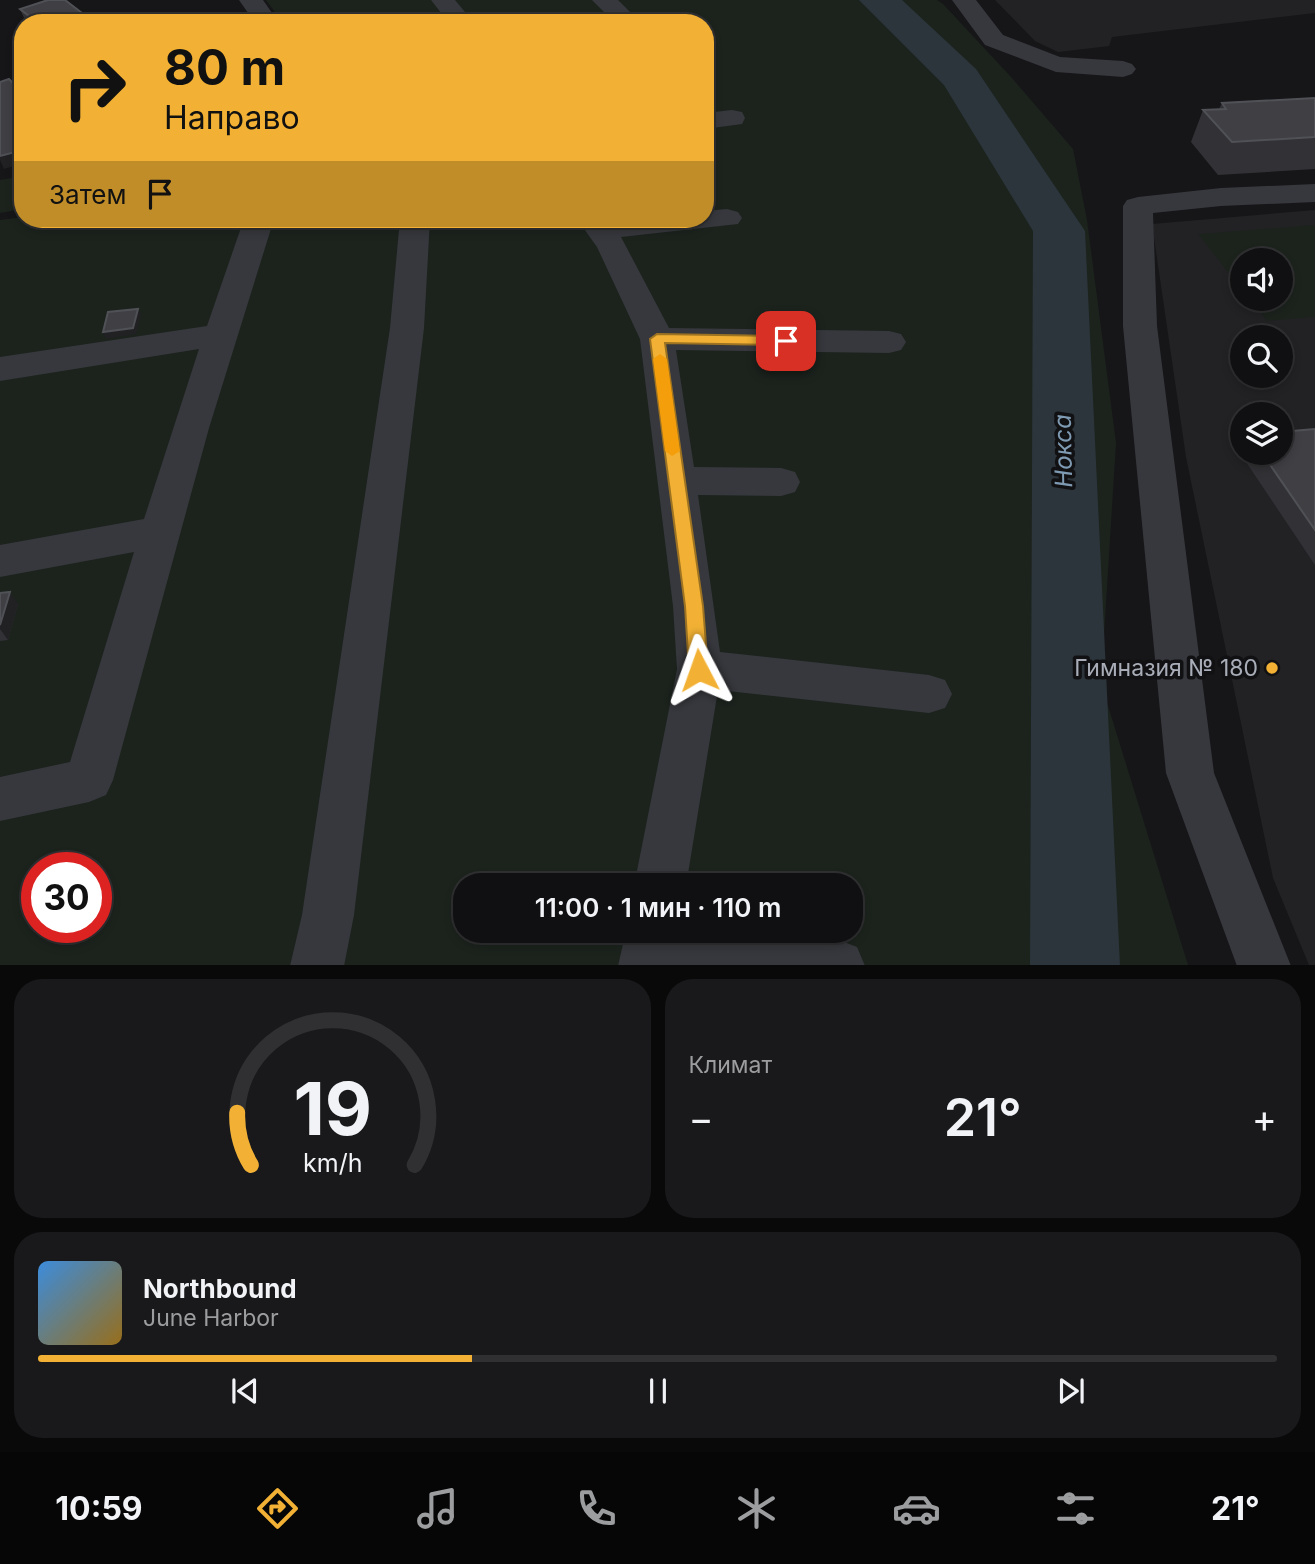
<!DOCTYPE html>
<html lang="ru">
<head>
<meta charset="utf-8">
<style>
  :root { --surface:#101012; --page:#19191b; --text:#f1f3f6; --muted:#9c9d9f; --line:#303032; --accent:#f2b134 }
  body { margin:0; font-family:Inter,sans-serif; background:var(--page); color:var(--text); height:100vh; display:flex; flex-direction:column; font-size:26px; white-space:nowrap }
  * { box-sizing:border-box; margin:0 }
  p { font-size:23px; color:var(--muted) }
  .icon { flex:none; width:38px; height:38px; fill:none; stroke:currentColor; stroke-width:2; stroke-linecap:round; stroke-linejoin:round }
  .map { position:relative; height:965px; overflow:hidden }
  .panel { display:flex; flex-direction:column; gap:14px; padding:14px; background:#09090a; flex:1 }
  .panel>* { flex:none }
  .guide { position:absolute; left:14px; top:14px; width:700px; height:214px; border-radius:28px; box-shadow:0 4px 10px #0003,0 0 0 2px var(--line); background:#f2b134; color:#111; overflow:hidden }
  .buttons { position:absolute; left:1230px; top:248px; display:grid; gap:14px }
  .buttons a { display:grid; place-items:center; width:63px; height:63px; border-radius:50%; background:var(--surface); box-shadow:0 4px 10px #0003,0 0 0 2px var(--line); font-size:35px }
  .speed { position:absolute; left:21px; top:852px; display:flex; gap:14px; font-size:35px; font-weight:700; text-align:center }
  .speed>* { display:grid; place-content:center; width:91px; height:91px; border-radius:50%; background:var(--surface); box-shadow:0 4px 10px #0003,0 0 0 2px var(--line); line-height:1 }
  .speed .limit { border:10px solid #d22; background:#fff; color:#111 }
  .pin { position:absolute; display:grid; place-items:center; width:60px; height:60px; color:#fff; margin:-30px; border-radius:14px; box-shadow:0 4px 10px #0006 }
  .me { position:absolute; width:77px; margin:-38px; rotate:356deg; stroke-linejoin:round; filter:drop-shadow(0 0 5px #0008) }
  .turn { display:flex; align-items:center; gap:24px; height:147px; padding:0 35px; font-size:32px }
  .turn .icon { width:91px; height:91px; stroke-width:2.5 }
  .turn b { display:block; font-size:49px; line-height:60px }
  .then { display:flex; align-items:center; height:66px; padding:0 35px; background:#0003; gap:14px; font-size:26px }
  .big { font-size:52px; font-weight:600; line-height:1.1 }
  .panel .card { flex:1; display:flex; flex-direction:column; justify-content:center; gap:10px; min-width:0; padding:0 24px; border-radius:28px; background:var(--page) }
  .panel .dial { align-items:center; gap:0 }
  .dial svg { height:182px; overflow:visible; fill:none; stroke:var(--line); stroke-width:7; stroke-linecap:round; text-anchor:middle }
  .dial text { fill:var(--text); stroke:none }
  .song { display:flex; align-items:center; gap:21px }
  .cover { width:84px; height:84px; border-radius:10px; background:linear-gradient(135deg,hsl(210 70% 55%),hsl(40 70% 35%)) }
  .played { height:7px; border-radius:4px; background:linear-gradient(90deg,var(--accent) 35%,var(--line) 35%) }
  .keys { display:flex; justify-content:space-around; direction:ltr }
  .heat { display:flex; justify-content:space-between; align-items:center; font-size:38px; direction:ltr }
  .panel .tiles { flex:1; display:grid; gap:14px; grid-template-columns:1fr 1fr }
  .card:last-child { grid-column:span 2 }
  .trip { position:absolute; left:453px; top:873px; width:410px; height:70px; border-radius:28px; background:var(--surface); box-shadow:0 4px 10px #0003,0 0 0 2px var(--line); font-weight:600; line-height:70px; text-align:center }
  .tabs { display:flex; height:112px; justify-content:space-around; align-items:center; background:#060607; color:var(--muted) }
  .tabs .icon { width:49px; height:49px }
  .tabs .current { color:var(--accent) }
  .tabs b { font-size:32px; color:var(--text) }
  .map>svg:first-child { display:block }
  .built { fill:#222225; fill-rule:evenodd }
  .green { fill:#1c231d; fill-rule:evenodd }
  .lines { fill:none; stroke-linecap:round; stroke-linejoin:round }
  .river { fill:#2c353c; fill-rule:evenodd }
  .minor { fill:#37383d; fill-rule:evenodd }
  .wall { fill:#323236 }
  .shaded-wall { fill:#212124 }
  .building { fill:#3f3f44; stroke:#4f5156; stroke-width:2 }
  .route { fill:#f2b134; stroke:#9d7322; stroke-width:2 }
  .slow { fill:#f59e0b }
  .poi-dot { fill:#f2b134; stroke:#111113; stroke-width:2.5 }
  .labels { text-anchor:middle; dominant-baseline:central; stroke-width:7; stroke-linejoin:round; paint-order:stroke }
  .poi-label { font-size:23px; fill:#a8adb8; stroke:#111113; text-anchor:end }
  .water-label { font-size:24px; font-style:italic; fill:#7f9bb3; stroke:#111113 }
</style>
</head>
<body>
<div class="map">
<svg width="1315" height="966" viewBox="0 0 1315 966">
  <rect width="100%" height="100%" fill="#161618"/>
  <!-- built -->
  <g class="built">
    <path d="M995 0H1315V13L1112 37 1109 46 1058 52 1035 41Z"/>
    <path d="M1315 210V965H1309L1273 878 1186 457 1152 224ZM1242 261H1281V299H1242ZM1242 338H1281V376H1242ZM1242 415H1281V453H1242Z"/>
  </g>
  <!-- green -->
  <g class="green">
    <path d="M266 0H937L943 4 1012 78 1073 149 1087 220 1116 443 1101 683 1188 965H0V220L23 217V219H705V23H283ZM37 868H96V928H37ZM466 886H850V931H466Z"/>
    <path d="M23 176V209L0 213V180Z"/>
    <path d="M1315 225V317L1267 321 1250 299H1281V261H1242V290L1198 234Z"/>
  </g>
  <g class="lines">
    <!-- river -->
    <path class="river" d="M859 0H902L976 69 1085 231 1120 966H1030L1033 231 944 85Z"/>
    <!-- minor -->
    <g class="minor">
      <path d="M239 0H263L279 23H255Z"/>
      <path d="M431 0H455L474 23H449Z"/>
      <path d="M592 0H618L641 23H615Z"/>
      <path d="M952 0H976L1003 35 1060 57 1123 61 1132 64 1136 69 1132 74 1123 77 1056 72 985 45Z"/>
      <path d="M732 110 742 112 745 118 742 124 705 129V113Z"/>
      <path d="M1315 184V202L1221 206 1153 213 1157 326 1214 773 1291 966H1237L1166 773 1123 326V206L1127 200 1138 197 1221 188Z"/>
      <path d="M727 209 738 212 742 218 738 224 621 237 669 328 889 331 901 334 906 342 901 350 889 353 676 350 694 467 781 468 795 472 800 482 795 492 781 496 698 495 720 652 929 675 945 680 952 694 945 708 929 713 718 690 686 886H634L677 669 673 606 640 339 597 247 577 219H705V211Z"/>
      <path d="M244 219H274L209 428 113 780 106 795 89 802 0 821V777L70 762 134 552 0 577V545L144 519 199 349 0 381V357L207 326Z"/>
      <path d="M400 219H430L424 328 354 915 344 966H290L302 915 390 328Z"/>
      <path d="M626 931C695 931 794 921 857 947L865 966H618Z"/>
    </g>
  </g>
  <!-- wall -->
  <g class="wall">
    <path d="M20 9 95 23H29L25 20Z"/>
    <path d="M1315 98V169L1218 175 1191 142 1203 110 1219 109 1222 103Z"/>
    <path d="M1315 429V565L1240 453 1242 449V453H1281Z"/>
    <path d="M0 593 18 604 8 640 0 641Z"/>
  </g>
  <!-- shaded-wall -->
  <g class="shaded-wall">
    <path d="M23 150V163L4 169 0 160V156Z"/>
    <path d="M138 309 141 315 136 334 106 339 103 332Z"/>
    <path d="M10 592 18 604 8 640 0 629V625Z"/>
  </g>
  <!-- building -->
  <g class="building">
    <path d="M48 0H65L95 23H38L20 9Z"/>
    <path d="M9 79 23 94V150L0 156V82Z"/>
    <path d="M1315 98V137L1232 142 1203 110 1226 109 1222 103Z"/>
    <path d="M138 309 133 328 103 332 108 312Z"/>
    <path d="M1315 429V530L1262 453H1281V432Z"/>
    <path d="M10 592 0 625V593Z"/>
  </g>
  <!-- route -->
  <path class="route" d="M657 334 786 336 793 341 786 345 665 343 703 606 708 670 705 675 699 677 692 675 689 670 685 606 650 339Z"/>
  <!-- slow -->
  <path class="slow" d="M660 354 667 359 680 451 672 456 665 451 653 359Z"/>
  <!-- markers -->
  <circle class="poi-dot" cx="1272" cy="668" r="7"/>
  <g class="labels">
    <!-- poi labels -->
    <g class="poi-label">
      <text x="1258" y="668">Гимназия № 180</text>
    </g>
    <!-- water labels -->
    <g class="water-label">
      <text transform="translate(1063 451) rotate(-91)">Нокса</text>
    </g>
  </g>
</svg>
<div class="buttons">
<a><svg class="icon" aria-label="sound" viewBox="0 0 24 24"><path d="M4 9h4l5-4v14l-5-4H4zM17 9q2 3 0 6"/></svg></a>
<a><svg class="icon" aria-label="search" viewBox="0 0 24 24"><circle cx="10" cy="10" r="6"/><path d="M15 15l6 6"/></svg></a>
<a><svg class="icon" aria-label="layers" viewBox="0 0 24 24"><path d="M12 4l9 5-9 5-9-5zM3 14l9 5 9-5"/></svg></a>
</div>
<div class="speed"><div class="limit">30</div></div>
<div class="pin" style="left:786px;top:341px;background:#d93025"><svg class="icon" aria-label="arrive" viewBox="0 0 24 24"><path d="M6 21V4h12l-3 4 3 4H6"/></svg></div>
<svg class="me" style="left:699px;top:670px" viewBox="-20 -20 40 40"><path d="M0-17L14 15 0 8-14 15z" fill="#f2b134" stroke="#fff" stroke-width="4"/></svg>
<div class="trip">11:00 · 1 мин · 110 m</div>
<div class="guide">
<div class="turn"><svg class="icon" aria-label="right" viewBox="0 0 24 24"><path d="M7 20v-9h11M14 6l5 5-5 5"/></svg><div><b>80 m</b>Направо</div></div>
<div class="then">Затем<svg class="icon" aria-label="arrive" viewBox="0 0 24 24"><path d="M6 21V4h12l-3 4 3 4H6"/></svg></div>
</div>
</div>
<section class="panel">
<div class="tiles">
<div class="card dial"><svg viewBox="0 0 100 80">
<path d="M14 69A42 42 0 1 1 86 69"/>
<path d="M14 69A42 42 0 0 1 8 46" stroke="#f2b134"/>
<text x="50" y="56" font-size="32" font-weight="700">19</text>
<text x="50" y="72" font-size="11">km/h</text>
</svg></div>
<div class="card"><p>Климат</p>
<div class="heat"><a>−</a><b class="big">21°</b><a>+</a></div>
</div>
<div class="card">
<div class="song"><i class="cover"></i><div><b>Northbound</b><p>June Harbor</p></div></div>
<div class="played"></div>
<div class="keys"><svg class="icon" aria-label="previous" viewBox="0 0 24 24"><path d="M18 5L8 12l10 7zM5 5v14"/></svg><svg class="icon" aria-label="pause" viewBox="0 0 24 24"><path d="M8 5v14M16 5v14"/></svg><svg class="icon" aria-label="next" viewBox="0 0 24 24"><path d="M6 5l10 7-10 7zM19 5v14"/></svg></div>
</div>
</div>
</section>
<nav class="tabs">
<b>10:59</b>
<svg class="icon current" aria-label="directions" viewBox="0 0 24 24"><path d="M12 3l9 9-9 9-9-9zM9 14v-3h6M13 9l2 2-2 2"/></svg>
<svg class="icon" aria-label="music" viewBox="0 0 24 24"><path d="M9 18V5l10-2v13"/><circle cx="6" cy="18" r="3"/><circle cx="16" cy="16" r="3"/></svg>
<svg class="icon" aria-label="phone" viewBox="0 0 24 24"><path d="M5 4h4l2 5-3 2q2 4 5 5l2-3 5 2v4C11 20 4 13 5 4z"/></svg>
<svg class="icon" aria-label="climate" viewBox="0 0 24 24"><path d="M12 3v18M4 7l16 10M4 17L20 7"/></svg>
<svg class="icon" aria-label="car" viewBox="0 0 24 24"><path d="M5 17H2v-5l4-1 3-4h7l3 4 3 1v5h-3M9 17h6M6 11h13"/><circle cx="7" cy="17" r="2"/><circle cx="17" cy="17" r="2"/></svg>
<svg class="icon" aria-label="filters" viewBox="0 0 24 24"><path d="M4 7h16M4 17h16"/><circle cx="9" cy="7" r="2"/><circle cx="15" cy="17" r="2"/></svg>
<b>21°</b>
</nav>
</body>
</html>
